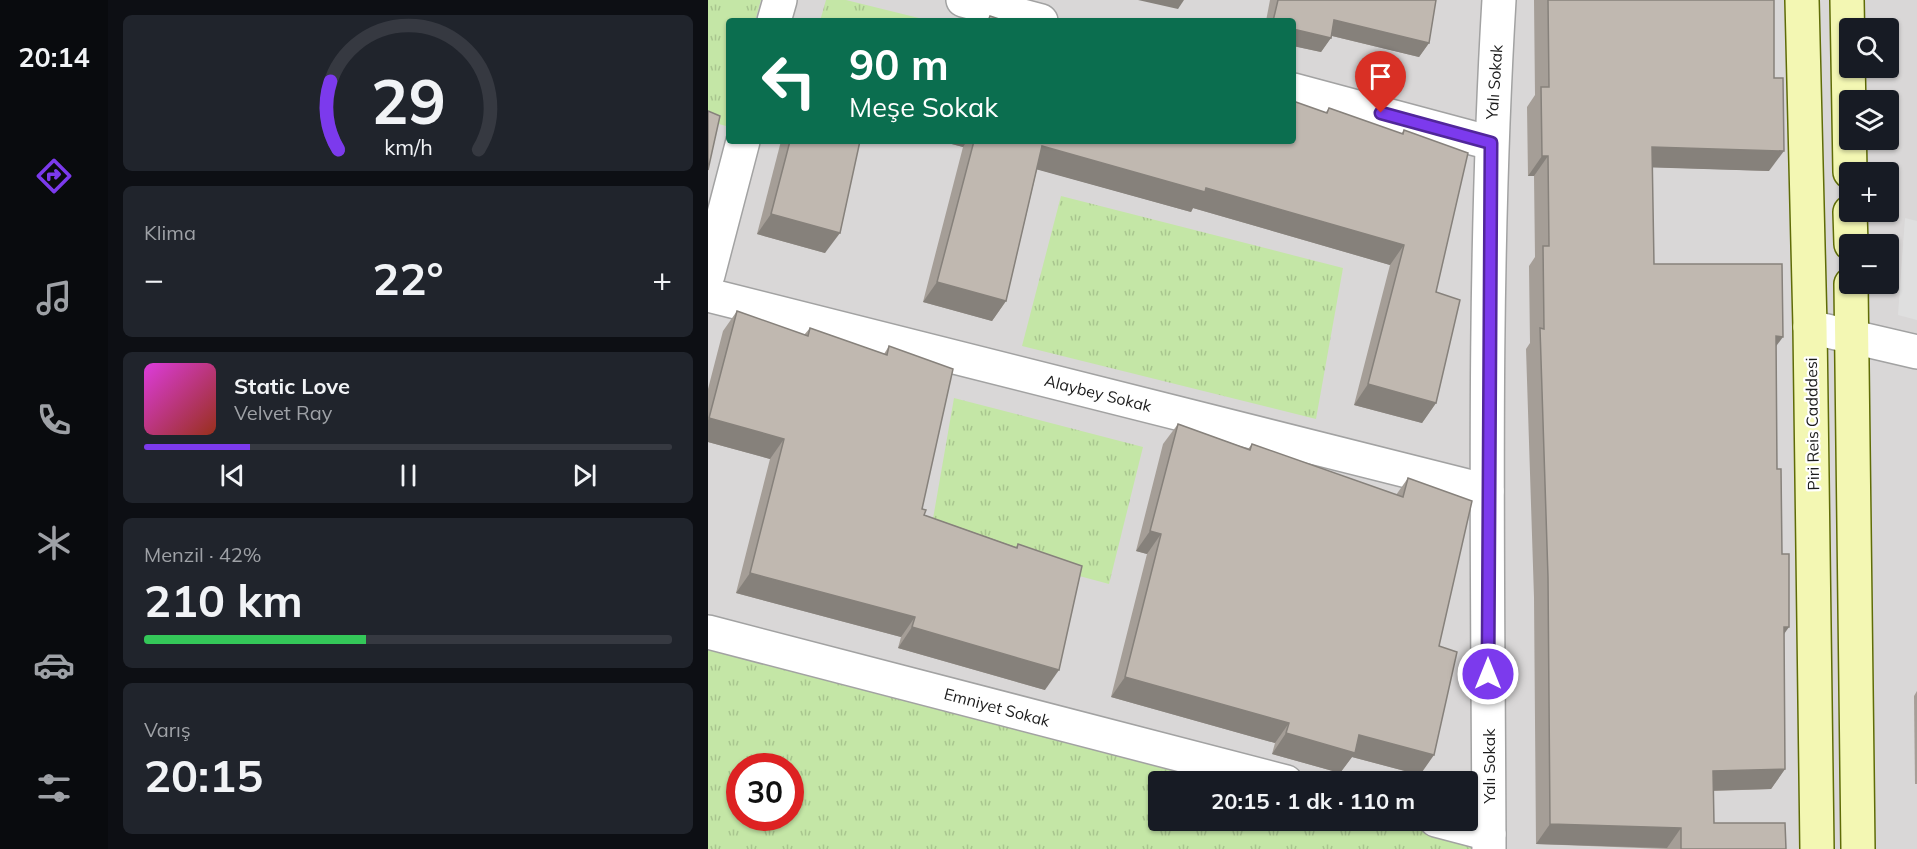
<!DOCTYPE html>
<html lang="tr">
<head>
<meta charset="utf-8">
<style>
  :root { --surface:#171b24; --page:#20242c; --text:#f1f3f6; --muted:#9ea1a6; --line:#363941; --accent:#7c3aed }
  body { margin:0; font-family:Mulish,sans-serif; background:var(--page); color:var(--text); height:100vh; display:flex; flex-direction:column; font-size:22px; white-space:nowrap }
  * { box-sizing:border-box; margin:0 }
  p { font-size:20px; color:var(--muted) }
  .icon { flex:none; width:33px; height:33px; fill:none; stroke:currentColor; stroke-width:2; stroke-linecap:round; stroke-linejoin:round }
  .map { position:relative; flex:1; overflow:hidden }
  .drawer { display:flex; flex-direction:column; gap:15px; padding:15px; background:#0d0f14; width:600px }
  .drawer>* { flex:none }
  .top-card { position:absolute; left:18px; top:18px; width:570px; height:126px; border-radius:6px; box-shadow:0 2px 4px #0004; background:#0b6e4f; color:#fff; overflow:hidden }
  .tools { position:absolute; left:1131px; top:18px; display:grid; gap:12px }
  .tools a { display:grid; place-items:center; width:60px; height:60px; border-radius:6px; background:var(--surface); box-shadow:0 2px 4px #0004; font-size:30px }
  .speed { position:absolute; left:18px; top:753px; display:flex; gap:12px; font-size:30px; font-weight:700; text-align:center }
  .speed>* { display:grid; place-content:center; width:78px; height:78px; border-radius:50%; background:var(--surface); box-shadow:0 2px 4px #0004; line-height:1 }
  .speed .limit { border:9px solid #d22; background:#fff; color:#111 }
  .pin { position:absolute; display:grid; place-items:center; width:51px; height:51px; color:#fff; margin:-62px -26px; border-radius:50% 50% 50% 0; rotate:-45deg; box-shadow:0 0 6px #0007 }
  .pin .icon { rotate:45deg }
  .me { position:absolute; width:66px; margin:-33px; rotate:0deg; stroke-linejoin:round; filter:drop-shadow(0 0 4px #0008) }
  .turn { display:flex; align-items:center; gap:21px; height:126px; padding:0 24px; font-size:27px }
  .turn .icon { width:78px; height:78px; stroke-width:2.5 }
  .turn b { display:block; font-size:42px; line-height:51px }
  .big { font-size:45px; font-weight:700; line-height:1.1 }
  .drawer .widget { flex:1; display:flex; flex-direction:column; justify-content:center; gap:9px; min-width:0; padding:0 21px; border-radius:9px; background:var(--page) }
  .drawer .dial { align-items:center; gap:0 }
  .dial svg { height:156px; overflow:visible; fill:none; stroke:var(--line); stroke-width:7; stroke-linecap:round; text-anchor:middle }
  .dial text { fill:var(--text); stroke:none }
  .song { display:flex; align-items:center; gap:18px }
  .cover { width:72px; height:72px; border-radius:9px; background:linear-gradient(135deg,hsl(300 70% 55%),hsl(10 70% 35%)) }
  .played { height:6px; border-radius:3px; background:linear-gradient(90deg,var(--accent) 20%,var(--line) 20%) }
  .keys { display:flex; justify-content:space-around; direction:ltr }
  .heat { display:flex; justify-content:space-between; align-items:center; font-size:33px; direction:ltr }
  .charge { height:9px; border-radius:4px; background:linear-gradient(90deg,#34c759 42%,var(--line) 0) }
  .trip { position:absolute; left:440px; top:771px; width:330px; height:60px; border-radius:6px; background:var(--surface); box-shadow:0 2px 4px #0004; font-weight:700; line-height:60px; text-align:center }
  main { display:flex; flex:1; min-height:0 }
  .menu { display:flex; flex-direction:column; width:108px; justify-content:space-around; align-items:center; background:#090b0e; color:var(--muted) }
  .menu .icon { width:42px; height:42px }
  .menu .active { color:var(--accent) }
  .menu b { font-size:27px; color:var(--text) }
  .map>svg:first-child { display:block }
  .residential { fill:#d9d7d7; fill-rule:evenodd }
  .grass { fill:url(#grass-tufts); fill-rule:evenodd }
  .parking { fill:#dfdfdf }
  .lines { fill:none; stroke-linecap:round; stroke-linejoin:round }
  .street-casing { stroke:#a2a2a2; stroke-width:36 }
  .secondary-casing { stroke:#5f6c07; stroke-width:36 }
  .street { stroke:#fff; stroke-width:33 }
  .secondary { stroke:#f3f7b3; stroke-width:33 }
  .wall { fill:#a59e97 }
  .shaded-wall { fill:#86817b }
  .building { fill:#c0b8b0; stroke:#86817b; stroke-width:1.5 }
  .route-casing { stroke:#51269a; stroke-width:15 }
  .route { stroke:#7c3aed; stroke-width:10 }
  .labels { text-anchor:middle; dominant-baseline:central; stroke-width:4.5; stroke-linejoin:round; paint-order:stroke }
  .street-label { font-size:16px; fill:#1b1b1b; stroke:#fff }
</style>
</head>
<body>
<main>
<nav class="menu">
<b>20:14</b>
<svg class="icon active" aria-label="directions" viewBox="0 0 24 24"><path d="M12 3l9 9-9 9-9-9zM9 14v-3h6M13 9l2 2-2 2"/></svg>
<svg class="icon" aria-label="music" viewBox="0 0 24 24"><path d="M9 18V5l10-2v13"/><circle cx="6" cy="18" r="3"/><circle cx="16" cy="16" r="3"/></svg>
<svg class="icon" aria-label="phone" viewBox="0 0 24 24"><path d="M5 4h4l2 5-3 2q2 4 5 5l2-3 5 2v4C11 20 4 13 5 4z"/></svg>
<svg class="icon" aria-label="climate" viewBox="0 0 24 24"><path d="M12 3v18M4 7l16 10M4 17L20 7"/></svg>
<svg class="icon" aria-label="car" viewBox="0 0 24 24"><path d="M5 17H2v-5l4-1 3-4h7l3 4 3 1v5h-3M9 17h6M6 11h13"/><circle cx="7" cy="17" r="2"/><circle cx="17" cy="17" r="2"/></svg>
<svg class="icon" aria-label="filters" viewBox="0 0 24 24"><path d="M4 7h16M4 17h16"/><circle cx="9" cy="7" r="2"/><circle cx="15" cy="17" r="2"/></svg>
</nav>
<section class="drawer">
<div class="widget dial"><svg viewBox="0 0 100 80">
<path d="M14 69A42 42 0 1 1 86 69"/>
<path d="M14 69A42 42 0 0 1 10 34" stroke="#7c3aed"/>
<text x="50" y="56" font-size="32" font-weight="700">29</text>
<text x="50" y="72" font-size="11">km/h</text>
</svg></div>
<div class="widget"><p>Klima</p>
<div class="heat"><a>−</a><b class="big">22°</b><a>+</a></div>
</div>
<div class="widget">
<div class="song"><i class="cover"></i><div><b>Static Love</b><p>Velvet Ray</p></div></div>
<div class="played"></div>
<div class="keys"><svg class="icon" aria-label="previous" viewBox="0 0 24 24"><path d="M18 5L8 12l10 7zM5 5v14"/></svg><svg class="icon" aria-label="pause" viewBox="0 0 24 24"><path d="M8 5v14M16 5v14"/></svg><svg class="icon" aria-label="next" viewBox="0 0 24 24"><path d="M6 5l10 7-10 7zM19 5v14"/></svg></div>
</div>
<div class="widget"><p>Menzil · 42%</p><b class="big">210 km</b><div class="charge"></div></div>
<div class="widget"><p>Varış</p><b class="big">20:15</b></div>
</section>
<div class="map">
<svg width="1209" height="849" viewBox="0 0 1209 849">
  <defs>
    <pattern id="grass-tufts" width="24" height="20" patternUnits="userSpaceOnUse" patternTransform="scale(1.5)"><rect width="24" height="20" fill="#c4e6a6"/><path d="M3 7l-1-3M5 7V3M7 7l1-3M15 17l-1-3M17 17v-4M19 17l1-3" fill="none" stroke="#a8c58e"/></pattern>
  </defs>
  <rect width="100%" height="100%" fill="#ece8e0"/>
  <!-- residential -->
  <path class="residential" d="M0 0H1209V849H0ZM21 21H585V141H21ZM1142 28H1180V68H1142ZM1142 100H1180V140H1142ZM1142 172H1180V212H1142ZM1142 244H1180V284H1142ZM32 766H82V818H32ZM450 782H759V820H450Z"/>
  <!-- grass -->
  <g class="grass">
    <path d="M0 0H53L47 21H21V115L18 126 0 121Z"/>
    <path d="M118 0H138L223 21H112Z"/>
    <path d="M353 196 635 268 608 419 314 346Z"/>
    <path d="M246 398 435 447 401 584 222 536Z"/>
    <path d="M0 632 578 781 450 782V820L728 821 781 849H0ZM32 766H82V818H32Z"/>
  </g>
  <!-- parking -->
  <path class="parking" d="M1197 218 1209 221V320L1190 315Z"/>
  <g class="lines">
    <!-- street casing -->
    <g class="street-casing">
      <g id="street">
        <path d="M255 0 333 21"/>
        <path d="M66 21 72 0"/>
        <path d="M585 90 783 143"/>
        <path d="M0 275 35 141"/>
        <path d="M0 295 779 491"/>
        <path d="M1102 327 1209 352"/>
        <path d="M0 632 578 782"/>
        <path d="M728 820 781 834"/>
        <path d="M781 849C780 566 774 283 791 0"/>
      </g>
    </g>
    <!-- secondary casing -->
    <g class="secondary-casing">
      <g id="secondary">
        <path d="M1094 0 1102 327 1109 849"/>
        <path d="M1139 0 1142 172"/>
        <path d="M1142 212 1143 244"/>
        <path d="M1143 284 1150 849"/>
      </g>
    </g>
    <!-- street -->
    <use href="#street" class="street"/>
    <!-- secondary -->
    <use href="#secondary" class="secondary"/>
  </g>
  <!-- wall -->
  <g class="wall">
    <path d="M562 0H728L721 43 711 57 624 36 613 52 585 46V21H558Z"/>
    <path d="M826 0H1066L1061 171 944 167 946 264 1068 346 1069 469 1074 554 1077 769 1063 789 1005 791 1006 823 1078 849H959L828 844 826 597 818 349 822 343 821 266 827 257 826 176H820L819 107 827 95Z"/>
    <path d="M621 108 693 134 696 130 728 292V403L714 423 646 405 682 265 485 208 483 212 329 169 298 301 284 321 215 302 255 147 240 143 241 141H585L618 112Z"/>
    <path d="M73 141H152L117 253 49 234Z"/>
    <path d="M29 311 96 335 102 328 176 354 181 346 214 509 216 515 308 547 310 544 337 690 190 648 193 637 28 593 62 459 0 442V389L15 331Z"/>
    <path d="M470 424 540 449 544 444 688 495 700 478 731 646 712 775 644 757 632 773 564 754 567 743 403 697 439 554 428 551 455 444Z"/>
    <path d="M1209 691V784H1207L1206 696Z"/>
  </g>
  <!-- shaded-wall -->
  <g class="shaded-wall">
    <path d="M430 0H476L470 9Z"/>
    <path d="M626 20 721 43 711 57 616 34Z"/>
    <path d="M585 29 623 38 613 52 585 46Z"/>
    <path d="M241 141H259L255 147 240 143Z"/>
    <path d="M334 146 498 188 696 245 682 265 485 208 483 212 320 167Z"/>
    <path d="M944 147 1076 151 1061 171 930 167Z"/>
    <path d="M834 156H840L826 176H820Z"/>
    <path d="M63 214 132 233 117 253 49 234Z"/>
    <path d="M229 282 298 301 284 321 215 302Z"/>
    <path d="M1068 336 1075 337 1060 357Z"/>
    <path d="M660 384 728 403 714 423 646 405Z"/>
    <path d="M1 418 76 439 62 459 0 442V420Z"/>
    <path d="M442 531 453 534 439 554 428 551Z"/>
    <path d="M42 573 207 617 193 637 28 593Z"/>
    <path d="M204 627 351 670 337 690 190 648Z"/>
    <path d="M1076 627H1081L1067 647Z"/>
    <path d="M417 677 581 723 567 743 403 697Z"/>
    <path d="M578 733 651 735 726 755 712 775 644 757 632 773 564 754Z"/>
    <path d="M1077 769 1063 789 990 791 1005 771Z"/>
    <path d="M842 824 973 828 959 848 828 844Z"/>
  </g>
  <!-- building -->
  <g class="building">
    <path d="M570 0H728L721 43 626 20 623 38 585 29V21H565Z"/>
    <path d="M840 0H1066V78H1075L1076 151 944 147 946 264H1074L1075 337 1068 336 1069 469H1073L1074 554H1081V627H1076L1077 769 1005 771 1006 823H1077L1078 849H973V828L842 824 840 577 832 328 836 329 835 246H841L840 156H834L833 87H841Z"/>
    <path d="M282 16 297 21H280Z"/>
    <path d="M585 101 619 113 621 108 695 134 696 130 760 153 728 292 752 300 728 403 660 384 696 245 498 188 497 192 334 146 298 301 229 282 266 141H585Z"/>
    <path d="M0 111 12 116 0 170Z"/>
    <path d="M82 141H152L132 233 63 214Z"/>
    <path d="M29 311 100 336 102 328 179 355 181 346 245 369 214 509 218 510 216 515 309 548 310 544 374 566 351 670 204 627 207 617 42 573 76 439 1 418Z"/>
    <path d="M470 424 542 450 544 444 695 497 700 478 764 501 731 646 749 652 726 755 651 735 647 753 578 733 581 723 417 677 453 534 442 531Z"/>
  </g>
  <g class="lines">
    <!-- route casing -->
    <g class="route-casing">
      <path id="route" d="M673 113 783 143 780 674"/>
    </g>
    <!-- route -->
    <use href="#route" class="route"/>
  </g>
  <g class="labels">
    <!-- street labels -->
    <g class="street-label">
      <text transform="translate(786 82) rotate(-86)">Yalı Sokak</text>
      <text transform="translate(390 393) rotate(14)">Alaybey Sokak</text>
      <text transform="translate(1104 424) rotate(-91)">Piri Reis Cadddesi</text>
      <text transform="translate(289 707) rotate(15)">Emniyet Sokak</text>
      <text transform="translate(781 766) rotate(-90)">Yalı Sokak</text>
    </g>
  </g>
</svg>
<div class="tools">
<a><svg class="icon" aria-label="search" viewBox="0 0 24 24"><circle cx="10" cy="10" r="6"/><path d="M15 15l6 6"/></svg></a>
<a><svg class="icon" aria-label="layers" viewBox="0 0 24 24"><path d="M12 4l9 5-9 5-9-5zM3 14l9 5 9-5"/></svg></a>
<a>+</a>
<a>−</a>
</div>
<div class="speed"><div class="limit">30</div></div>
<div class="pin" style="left:673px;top:113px;background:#d93025"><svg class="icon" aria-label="arrive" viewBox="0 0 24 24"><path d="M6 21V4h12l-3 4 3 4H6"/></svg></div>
<svg class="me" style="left:780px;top:674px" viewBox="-20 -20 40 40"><circle r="17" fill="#7c3aed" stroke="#fff" stroke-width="3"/><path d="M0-11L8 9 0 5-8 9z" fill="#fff"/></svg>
<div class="trip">20:15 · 1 dk · 110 m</div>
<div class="top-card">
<div class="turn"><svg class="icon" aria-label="left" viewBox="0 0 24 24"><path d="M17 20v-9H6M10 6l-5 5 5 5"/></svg><div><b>90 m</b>Meşe Sokak</div></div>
</div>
</div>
</main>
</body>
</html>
